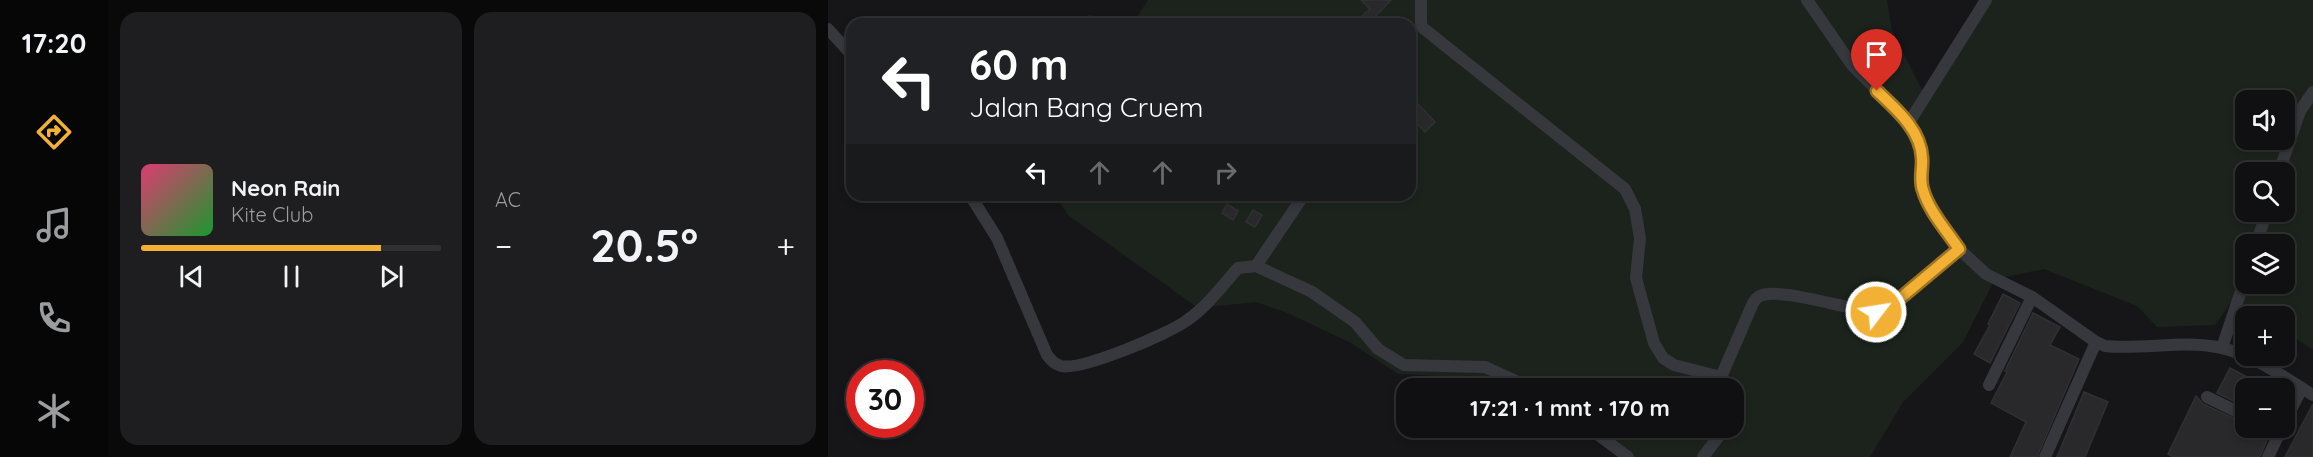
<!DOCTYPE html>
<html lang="id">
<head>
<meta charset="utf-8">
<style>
  :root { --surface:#101012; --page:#1e1e20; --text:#f1f3f6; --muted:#9c9d9f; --line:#303032; --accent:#f2b134 }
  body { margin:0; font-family:Quicksand,sans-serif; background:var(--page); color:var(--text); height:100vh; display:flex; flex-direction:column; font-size:22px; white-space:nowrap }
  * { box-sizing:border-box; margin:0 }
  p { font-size:20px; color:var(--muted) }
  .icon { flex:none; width:33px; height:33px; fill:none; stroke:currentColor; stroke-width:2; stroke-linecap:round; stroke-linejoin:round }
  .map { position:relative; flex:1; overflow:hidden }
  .drawer { display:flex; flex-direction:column; gap:12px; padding:12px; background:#09090a; width:720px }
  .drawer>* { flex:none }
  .top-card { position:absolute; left:18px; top:18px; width:570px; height:183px; border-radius:18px; box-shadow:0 3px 9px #0003,0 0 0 2px var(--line); background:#202124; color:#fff; overflow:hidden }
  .fabs { position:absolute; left:1407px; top:90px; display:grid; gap:12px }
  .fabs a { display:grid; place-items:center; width:60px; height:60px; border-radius:12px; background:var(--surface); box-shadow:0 3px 9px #0003,0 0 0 2px var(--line); font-size:30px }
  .speed { position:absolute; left:18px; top:360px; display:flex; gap:12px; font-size:30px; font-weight:700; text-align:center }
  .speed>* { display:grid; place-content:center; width:78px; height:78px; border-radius:50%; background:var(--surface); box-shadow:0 3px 9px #0003,0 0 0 2px var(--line); line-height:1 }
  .speed .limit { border:9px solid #d22; background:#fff; color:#111 }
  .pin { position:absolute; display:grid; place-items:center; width:51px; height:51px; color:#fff; margin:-62px -26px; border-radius:50% 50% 50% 0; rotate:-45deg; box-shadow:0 0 6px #0007 }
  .pin .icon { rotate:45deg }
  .me { position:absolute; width:66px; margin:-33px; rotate:59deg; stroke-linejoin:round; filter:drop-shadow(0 0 4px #0008) }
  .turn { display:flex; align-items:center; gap:21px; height:126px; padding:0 24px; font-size:27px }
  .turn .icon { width:78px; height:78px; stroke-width:2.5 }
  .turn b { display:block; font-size:42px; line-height:51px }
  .lanes { display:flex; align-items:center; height:57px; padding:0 24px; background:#0003; justify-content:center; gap:30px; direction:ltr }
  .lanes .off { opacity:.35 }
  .big { font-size:45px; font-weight:700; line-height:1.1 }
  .drawer .tile { flex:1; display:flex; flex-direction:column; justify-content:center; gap:9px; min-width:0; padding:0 21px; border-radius:18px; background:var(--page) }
  .song { display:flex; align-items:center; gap:18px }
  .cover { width:72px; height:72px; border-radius:9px; background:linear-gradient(135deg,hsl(340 70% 55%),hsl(130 70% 35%)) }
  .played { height:6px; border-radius:3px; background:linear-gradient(90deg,var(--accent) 80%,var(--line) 80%) }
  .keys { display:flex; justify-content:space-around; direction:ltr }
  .heat { display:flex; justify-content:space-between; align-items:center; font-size:33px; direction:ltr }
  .drawer .tiles { flex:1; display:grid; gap:12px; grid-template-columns:repeat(2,1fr) }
  .trip { position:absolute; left:568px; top:378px; width:348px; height:60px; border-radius:18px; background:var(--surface); box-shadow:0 3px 9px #0003,0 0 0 2px var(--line); font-weight:700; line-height:60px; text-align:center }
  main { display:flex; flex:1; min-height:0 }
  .menu { display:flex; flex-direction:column; width:108px; justify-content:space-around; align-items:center; background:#060607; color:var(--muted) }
  .menu .icon { width:42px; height:42px }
  .menu .selected { color:var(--accent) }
  .menu b { font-size:27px; color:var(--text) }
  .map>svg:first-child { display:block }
  .green { fill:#1c231d; fill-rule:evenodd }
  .building { fill:#29292c; stroke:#303034; stroke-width:1.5 }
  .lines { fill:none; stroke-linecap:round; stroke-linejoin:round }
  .minor { stroke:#37383d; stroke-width:12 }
  .route-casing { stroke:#9d7322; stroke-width:15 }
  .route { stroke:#f2b134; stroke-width:10 }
</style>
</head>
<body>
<main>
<nav class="menu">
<b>17:20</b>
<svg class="icon selected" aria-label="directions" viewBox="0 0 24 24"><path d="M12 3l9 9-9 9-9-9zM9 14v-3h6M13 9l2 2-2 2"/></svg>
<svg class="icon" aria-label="music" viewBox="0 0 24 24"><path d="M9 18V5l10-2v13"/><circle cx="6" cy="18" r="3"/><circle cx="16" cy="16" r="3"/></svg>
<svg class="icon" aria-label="phone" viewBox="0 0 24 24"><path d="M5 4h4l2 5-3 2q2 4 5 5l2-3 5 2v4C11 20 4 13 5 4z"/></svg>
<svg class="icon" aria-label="climate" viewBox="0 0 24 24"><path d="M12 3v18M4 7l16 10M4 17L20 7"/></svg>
</nav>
<section class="drawer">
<div class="tiles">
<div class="tile">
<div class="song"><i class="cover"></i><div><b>Neon Rain</b><p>Kite Club</p></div></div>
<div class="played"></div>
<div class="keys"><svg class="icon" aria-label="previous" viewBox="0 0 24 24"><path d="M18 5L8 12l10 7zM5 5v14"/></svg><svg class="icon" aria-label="pause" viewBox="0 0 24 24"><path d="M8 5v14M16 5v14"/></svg><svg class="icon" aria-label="next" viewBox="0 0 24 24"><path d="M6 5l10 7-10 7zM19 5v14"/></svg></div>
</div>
<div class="tile"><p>AC</p>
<div class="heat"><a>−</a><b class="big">20.5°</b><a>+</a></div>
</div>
</div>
</section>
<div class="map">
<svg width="1485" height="457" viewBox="0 0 1485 457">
  <rect width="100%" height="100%" fill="#161618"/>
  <!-- green -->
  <path class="green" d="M320 0H1059L1064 30 1095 92 1153 0H1485V350L1457 331 1456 316H1434L1406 298 1387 325 1329 327 1309 306 1216 269 1167 279 1135 342 1075 402 1042 457H794L767 428H906V388H697L676 379 570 374 523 343 462 314 428 302 370 308 240 215 227 195H582V24H255L261 15 305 23ZM1418 100H1456V140H1418ZM1418 172H1456V212H1418ZM1418 244H1456V284H1418Z"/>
  <!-- building -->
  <g class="building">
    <path d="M533 0H563L540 24 533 17 542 9Z"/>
    <path d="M589 103 607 122 597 132 582 116V110Z"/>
    <path d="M399 204 410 211 405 220 394 213Z"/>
    <path d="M425 210 434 215 427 227 418 222Z"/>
    <path d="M1175 294 1192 303 1162 363 1146 354 1162 325 1160 324Z"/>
    <path d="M1205 313 1232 327 1222 345 1251 359 1209 457H1182L1198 422 1163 403 1179 372 1177 371Z"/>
    <path d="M1402 368 1440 388H1418V407L1389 393Z"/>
    <path d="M1256 392 1280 402 1257 457H1229Z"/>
    <path d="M1368 396 1375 404 1418 424V428H1427L1441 435 1432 457H1345L1340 454Z"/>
    <path d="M1485 404V457H1457L1469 434Z"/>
  </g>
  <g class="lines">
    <!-- minor -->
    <g class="minor">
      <path d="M593 0V24L595 28 797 189 807 209 812 238 808 278 826 343 835 358 846 365 893 377 904 388"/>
      <path d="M979 0 1024 65 1076 117 1090 138 1095 157V191L1112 221 1131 249 1158 274 1204 297 1268 342 1277 346C1314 350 1353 340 1389 347 1423 353 1456 377 1485 395"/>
      <path d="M0 29 24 55"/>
      <path d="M1080 124 1158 0"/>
      <path d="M1451 172 1472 111 1485 92"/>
      <path d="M142 195 169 238 219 355C223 360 226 364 233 366 253 371 340 334 358 321 379 307 394 286 410 268L428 266 484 292 527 322 550 349 576 365 657 367 703 388"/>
      <path d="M1428 244 1439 212"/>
      <path d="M428 266 476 195"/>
      <path d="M1394 348 1418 276"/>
      <path d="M893 377 925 303C927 300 929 297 932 296 950 286 1026 312 1051 312L1063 306 1131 249"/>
      <path d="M1161 385 1204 297"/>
      <path d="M906 390C915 399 913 407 906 416"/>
      <path d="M1379 397 1418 416"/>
      <path d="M1456 423 1474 388"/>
      <path d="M761 428 800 457"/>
      <path d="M875 457 897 428"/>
      <path d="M1217 457 1268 342"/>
      <path d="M1440 457 1454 428"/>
    </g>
  </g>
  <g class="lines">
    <!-- route casing -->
    <g class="route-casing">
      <path id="route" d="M1048 312 1063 306 1131 249C1119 231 1101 211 1095 190 1091 180 1095 168 1094 158 1093 130 1068 109 1049 91"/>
    </g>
    <!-- route -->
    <use href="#route" class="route"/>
  </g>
</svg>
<div class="fabs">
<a><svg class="icon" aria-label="sound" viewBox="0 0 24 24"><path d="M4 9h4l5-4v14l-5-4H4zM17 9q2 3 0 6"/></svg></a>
<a><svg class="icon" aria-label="search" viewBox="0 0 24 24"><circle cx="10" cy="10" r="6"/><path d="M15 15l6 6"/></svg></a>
<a><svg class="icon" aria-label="layers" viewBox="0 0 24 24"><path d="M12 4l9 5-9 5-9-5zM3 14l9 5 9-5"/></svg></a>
<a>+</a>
<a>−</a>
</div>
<div class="speed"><div class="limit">30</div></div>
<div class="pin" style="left:1049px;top:91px;background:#d93025"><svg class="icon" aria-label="arrive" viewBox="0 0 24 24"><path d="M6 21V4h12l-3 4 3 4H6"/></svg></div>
<svg class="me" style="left:1048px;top:312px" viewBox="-20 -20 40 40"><circle r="17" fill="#f2b134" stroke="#fff" stroke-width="3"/><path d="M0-11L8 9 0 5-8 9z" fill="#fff"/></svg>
<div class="trip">17:21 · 1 mnt · 170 m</div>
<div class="top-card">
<div class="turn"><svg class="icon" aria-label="left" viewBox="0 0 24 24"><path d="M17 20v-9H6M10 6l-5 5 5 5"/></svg><div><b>60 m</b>Jalan Bang Cruem</div></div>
<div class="lanes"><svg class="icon" aria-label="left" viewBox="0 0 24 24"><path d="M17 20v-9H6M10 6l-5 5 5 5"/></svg><svg class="icon off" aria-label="ahead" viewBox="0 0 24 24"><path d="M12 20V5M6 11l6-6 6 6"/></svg><svg class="icon off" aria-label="ahead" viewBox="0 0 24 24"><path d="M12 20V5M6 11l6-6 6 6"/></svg><svg class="icon off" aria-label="right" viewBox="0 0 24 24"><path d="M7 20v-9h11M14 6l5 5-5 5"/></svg></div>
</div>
</div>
</main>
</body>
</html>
